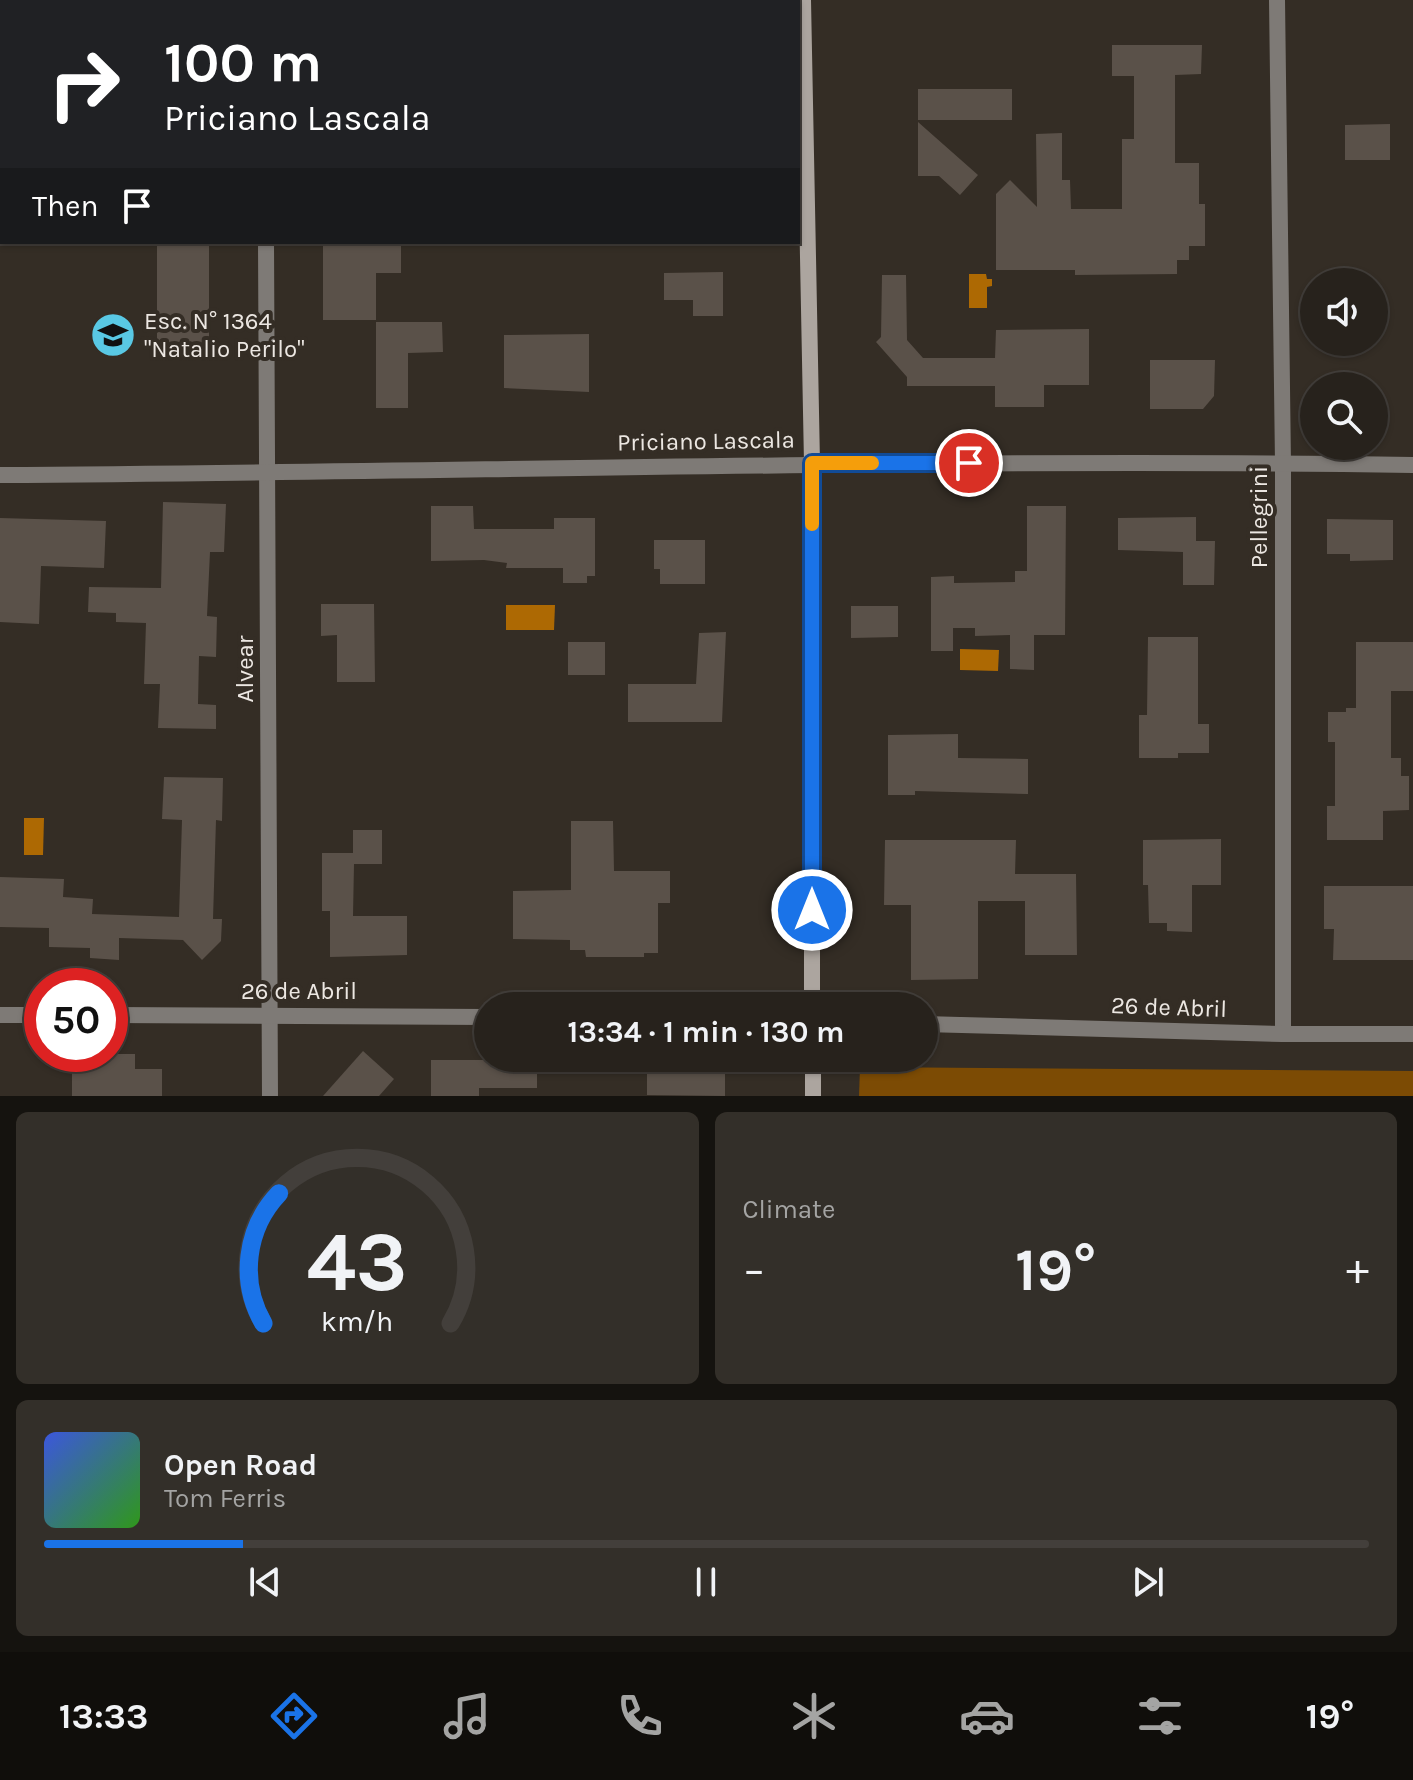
<!DOCTYPE html>
<html lang="en">
<head>
<meta charset="utf-8">
<style>
  :root { --surface:#27221c; --page:#332f29; --text:#f1f3f6; --muted:#a4a4a3; --line:#433f3b; --accent:#1a73e8 }
  body { margin:0; font-family:Karla,sans-serif; background:var(--page); color:var(--text); height:100vh; display:flex; flex-direction:column; font-size:30px; white-space:nowrap }
  * { box-sizing:border-box; margin:0 }
  p { font-size:26px; color:var(--muted) }
  .icon { flex:none; width:44px; height:44px; fill:none; stroke:currentColor; stroke-width:2; stroke-linecap:round; stroke-linejoin:round }
  .map { position:relative; height:1096px; overflow:hidden }
  .side { display:flex; flex-direction:column; gap:16px; padding:16px; background:#15130f; flex:1 }
  .side>* { flex:none }
  .guide { position:absolute; left:0px; top:0px; width:800px; height:244px; box-shadow:0 2px 6px #0004,0 0 0 2px var(--line); background:#202124; color:#fff; overflow:hidden }
  .buttons { position:absolute; left:1300px; top:268px; display:grid; gap:16px }
  .buttons a { display:grid; place-items:center; width:88px; height:88px; border-radius:50%; background:var(--surface); box-shadow:0 2px 6px #0004,0 0 0 2px var(--line); font-size:40px }
  .speed { position:absolute; left:24px; top:968px; display:flex; gap:16px; font-size:40px; font-weight:700; text-align:center }
  .speed>* { display:grid; place-content:center; width:104px; height:104px; border-radius:50%; background:var(--surface); box-shadow:0 2px 6px #0004,0 0 0 2px var(--line); line-height:1 }
  .speed .limit { border:12px solid #d22; background:#fff; color:#111 }
  .pin { position:absolute; display:grid; place-items:center; width:68px; height:68px; color:#fff; margin:-34px; border:4px solid #fff; border-radius:50%; box-shadow:0 2px 8px #0007 }
  .me { position:absolute; width:88px; margin:-44px; rotate:0deg; stroke-linejoin:round; filter:drop-shadow(0 0 6px #0008) }
  .turn { display:flex; align-items:center; gap:28px; height:168px; padding:0 32px; font-size:36px }
  .turn .icon { width:104px; height:104px; stroke-width:2.5 }
  .turn b { display:block; font-size:56px; line-height:68px }
  .then { display:flex; align-items:center; height:76px; padding:0 32px; background:#0003; gap:16px; font-size:30px }
  .big { font-size:60px; font-weight:700; line-height:1.1 }
  .side .card { flex:1; display:flex; flex-direction:column; justify-content:center; gap:12px; min-width:0; padding:0 28px; border-radius:12px; background:var(--page) }
  .side .dial { align-items:center; gap:0 }
  .dial svg { height:208px; overflow:visible; fill:none; stroke:var(--line); stroke-width:7; stroke-linecap:round; text-anchor:middle }
  .dial text { fill:var(--text); stroke:none }
  .song { display:flex; align-items:center; gap:24px }
  .cover { width:96px; height:96px; border-radius:12px; background:linear-gradient(135deg,hsl(230 70% 55%),hsl(110 70% 35%)) }
  .played { height:8px; border-radius:4px; background:linear-gradient(90deg,var(--accent) 15%,var(--line) 15%) }
  .keys { display:flex; justify-content:space-around; direction:ltr }
  .heat { display:flex; justify-content:space-between; align-items:center; font-size:44px; direction:ltr }
  .side .tiles { flex:1; display:grid; gap:16px; grid-template-columns:1fr 1fr }
  .card:last-child { grid-column:span 2 }
  .trip { position:absolute; left:474px; top:992px; width:464px; height:80px; border-radius:40px; background:var(--surface); box-shadow:0 2px 6px #0004,0 0 0 2px var(--line); font-weight:700; line-height:80px; text-align:center }
  .tab-bar { display:flex; height:128px; justify-content:space-around; align-items:center; background:#100e0b; color:var(--muted) }
  .tab-bar .icon { width:56px; height:56px }
  .tab-bar .current { color:var(--accent) }
  .tab-bar b { font-size:36px; color:var(--text) }
  .map>svg:first-child { display:block }
  .green { fill:#7c4b04 }
  .water { fill:#ad6903 }
  .building { fill:#5a5149 }
  .lines { fill:none; stroke-linecap:round; stroke-linejoin:round }
  .minor { stroke:#7e7a76; stroke-width:16 }
  .secondary { stroke:#aca59f; stroke-width:16 }
  .route-casing { stroke:#114b97; stroke-width:20 }
  .route { stroke:#1a73e8; stroke-width:14 }
  .slow { stroke:#f59e0b; stroke-width:14 }
  .labels { text-anchor:middle; dominant-baseline:central; stroke-width:8; stroke-linejoin:round; paint-order:stroke }
  .poi-label { font-size:24px; fill:#ece7e2; stroke:#342d25; text-anchor:start }
  .street-label { font-size:24px; fill:#ece7e2; stroke:#342d25 }
</style>
</head>
<body>
<div class="map">
<svg width="1413" height="1096" viewBox="0 0 1413 1096">
  <rect width="100%" height="100%" fill="#342d25"/>
  <!-- green -->
  <path class="green" d="M860 1067 1413 1071V1096H859Z"/>
  <!-- water -->
  <g class="water">
    <path d="M969 274H986L987 279H992V286L987 287V308H969Z"/>
    <path d="M506 605H555L554 630H506Z"/>
    <path d="M960 649 999 650 998 671 960 670Z"/>
    <path d="M24 818H44L43 855H24Z"/>
  </g>
  <!-- building -->
  <g class="building">
    <path d="M1112 45H1202L1201 74 1175 75V163H1199V204H1205V246H1189V260H1177V274L1075 275V270H996V194L1010 180 1037 207 1036 134 1062 133V180H1070L1071 209H1122V139H1134V76H1112Z"/>
    <rect x="918" y="89" width="94" height="31"/>
    <path d="M918 122 978 175 960 195 939 176H918Z"/>
    <path d="M1390 124V160H1345V125Z"/>
    <path d="M157 242H209V355L157 354Z"/>
    <path d="M323 242 401 243V273H376V320H323Z"/>
    <path d="M723 272V316H693V300H664V273Z"/>
    <path d="M882 275H906L907 340 923 358H995L996 330 1089 329V385H1044V407H995V386H907V377L876 342 881 337Z"/>
    <path d="M376 322H442L443 352 408 353V408H376Z"/>
    <path d="M589 334V392L504 388V335Z"/>
    <path d="M1150 360H1215L1214 396 1203 409H1150Z"/>
    <path d="M163 502 226 504 224 552H210L207 616 217 617 216 657 199 656 198 704 216 705V729L158 728 160 684H144L146 623 116 622V613L88 612 89 587 161 588Z"/>
    <path d="M431 506H473L474 529H554V518H595V576H587V583H563V568H506L507 563 484 560 431 561Z"/>
    <path d="M1027 506H1066L1065 635H1034V670L1010 669V635L975 636V628H953V651H931V577L954 576V583L1015 582V571H1027Z"/>
    <path d="M1196 517V541H1215L1214 585H1183V552L1118 550V518Z"/>
    <path d="M0 518 106 521 104 568 41 566 39 624 0 622Z"/>
    <path d="M1327 519 1393 520V560L1350 561V554H1327Z"/>
    <path d="M654 540H705V584H660V569H654Z"/>
    <path d="M321 604H374L375 682H337V635L321 636Z"/>
    <path d="M851 606H898V637L851 638Z"/>
    <path d="M726 632 722 722H628V684H696L699 633Z"/>
    <path d="M1148 637H1198V724H1209V753H1178V758H1139V715H1147Z"/>
    <rect x="568" y="642" width="37" height="33"/>
    <path d="M1356 642H1413V691H1391V758H1401V776H1409V810L1383 811V840H1327V806H1335V742H1328V712H1346V708H1356Z"/>
    <path d="M958 734V758L1028 759V794L915 791V795H888V735Z"/>
    <path d="M164 777 223 778 222 821 216 820 213 919H222L221 941 202 960 183 940 119 938V960L90 958V948L49 947V928L0 927V877L64 879 63 897 93 899 92 914 179 917 182 820 162 819Z"/>
    <path d="M571 821H613L614 871H670V903H658V953H644V957H586L585 950H570V940L513 939V891L571 890Z"/>
    <path d="M353 830H382V864H354L353 916H407V955L330 957V911H322V853H353Z"/>
    <path d="M1221 839V885H1192V932L1167 931V923H1149L1148 885H1143V840Z"/>
    <path d="M885 840H1016L1015 874H1076L1077 955H1025V901H978V979L911 980V905H884Z"/>
    <path d="M1324 886H1413V960H1333L1334 929H1324Z"/>
    <path d="M363 1051 394 1079 379 1096H323Z"/>
    <path d="M72 1054H135V1069H162V1096H72Z"/>
    <path d="M696 1058H721V1071H725V1096L647 1095V1071H696Z"/>
    <path d="M431 1060H537V1088H479V1096H431Z"/>
  </g>
  <g class="lines">
    <!-- minor -->
    <g class="minor">
      <path d="M262 0V2"/>
      <path d="M1277 0 1283 464V1034"/>
      <path d="M266 242 270 1096"/>
      <path d="M0 475C471 472 942 458 1413 465"/>
      <path d="M0 1015H42"/>
      <path d="M110 1015 488 1017"/>
      <path d="M924 1024 1283 1034H1413"/>
    </g>
    <!-- secondary -->
    <g class="secondary">
      <path d="M803 0 812 463V1006"/>
      <path d="M813 1058V1096"/>
    </g>
  </g>
  <g class="lines">
    <!-- route casing -->
    <g class="route-casing">
      <path id="route" d="M812 910V463H969"/>
    </g>
    <!-- route -->
    <use href="#route" class="route"/>
    <!-- slow -->
    <path class="slow" d="M812 524V463H872"/>
  </g>
  <!-- icons -->
  <defs>
    <g id="school-disc" transform="scale(2.3)"><circle r="9.5" fill="#59c8e4" stroke="#342d25"/><path d="M0-5L7-2L0 1L-7-2ZM-4 1L0 2.5L4 1V4Q0 6-4 4Z" fill="#111"/></g>
  </defs>
  <g fill-rule="evenodd">
    <use href="#school-disc" x="113" y="335"/>
  </g>
  <g class="labels">
    <!-- poi labels -->
    <g class="poi-label">
      <text x="144" y="321">Esc. N° 1364<tspan x="144" dy="28">"Natalio Perilo"</tspan></text>
    </g>
    <!-- street labels -->
    <g class="street-label">
      <text transform="translate(706 441) rotate(-1)">Priciano Lascala</text>
      <text transform="translate(1259 517) rotate(-90)">Pellegrini</text>
      <text transform="translate(245 669) rotate(-90)">Alvear</text>
      <text x="299" y="991">26 de Abril</text>
      <text transform="translate(1169 1007) rotate(2)">26 de Abril</text>
    </g>
  </g>
</svg>
<div class="buttons">
<a><svg class="icon" aria-label="sound" viewBox="0 0 24 24"><path d="M4 9h4l5-4v14l-5-4H4zM17 9q2 3 0 6"/></svg></a>
<a><svg class="icon" aria-label="search" viewBox="0 0 24 24"><circle cx="10" cy="10" r="6"/><path d="M15 15l6 6"/></svg></a>
</div>
<div class="speed"><div class="limit">50</div></div>
<div class="pin" style="left:969px;top:463px;background:#d93025"><svg class="icon" aria-label="arrive" viewBox="0 0 24 24"><path d="M6 21V4h12l-3 4 3 4H6"/></svg></div>
<svg class="me" style="left:812px;top:910px" viewBox="-20 -20 40 40"><circle r="17" fill="#1a73e8" stroke="#fff" stroke-width="3"/><path d="M0-11L8 9 0 5-8 9z" fill="#fff"/></svg>
<div class="trip">13:34 · 1 min · 130 m</div>
<div class="guide">
<div class="turn"><svg class="icon" aria-label="right" viewBox="0 0 24 24"><path d="M7 20v-9h11M14 6l5 5-5 5"/></svg><div><b>100 m</b>Priciano Lascala</div></div>
<div class="then">Then<svg class="icon" aria-label="arrive" viewBox="0 0 24 24"><path d="M6 21V4h12l-3 4 3 4H6"/></svg></div>
</div>
</div>
<section class="side">
<div class="tiles">
<div class="card dial"><svg viewBox="0 0 100 80">
<path d="M14 69A42 42 0 1 1 86 69"/>
<path d="M14 69A42 42 0 0 1 20 19" stroke="#1a73e8"/>
<text x="50" y="56" font-size="32" font-weight="700">43</text>
<text x="50" y="72" font-size="11">km/h</text>
</svg></div>
<div class="card"><p>Climate</p>
<div class="heat"><a>−</a><b class="big">19°</b><a>+</a></div>
</div>
<div class="card">
<div class="song"><i class="cover"></i><div><b>Open Road</b><p>Tom Ferris</p></div></div>
<div class="played"></div>
<div class="keys"><svg class="icon" aria-label="previous" viewBox="0 0 24 24"><path d="M18 5L8 12l10 7zM5 5v14"/></svg><svg class="icon" aria-label="pause" viewBox="0 0 24 24"><path d="M8 5v14M16 5v14"/></svg><svg class="icon" aria-label="next" viewBox="0 0 24 24"><path d="M6 5l10 7-10 7zM19 5v14"/></svg></div>
</div>
</div>
</section>
<nav class="tab-bar">
<b>13:33</b>
<svg class="icon current" aria-label="directions" viewBox="0 0 24 24"><path d="M12 3l9 9-9 9-9-9zM9 14v-3h6M13 9l2 2-2 2"/></svg>
<svg class="icon" aria-label="music" viewBox="0 0 24 24"><path d="M9 18V5l10-2v13"/><circle cx="6" cy="18" r="3"/><circle cx="16" cy="16" r="3"/></svg>
<svg class="icon" aria-label="phone" viewBox="0 0 24 24"><path d="M5 4h4l2 5-3 2q2 4 5 5l2-3 5 2v4C11 20 4 13 5 4z"/></svg>
<svg class="icon" aria-label="climate" viewBox="0 0 24 24"><path d="M12 3v18M4 7l16 10M4 17L20 7"/></svg>
<svg class="icon" aria-label="car" viewBox="0 0 24 24"><path d="M5 17H2v-5l4-1 3-4h7l3 4 3 1v5h-3M9 17h6M6 11h13"/><circle cx="7" cy="17" r="2"/><circle cx="17" cy="17" r="2"/></svg>
<svg class="icon" aria-label="filters" viewBox="0 0 24 24"><path d="M4 7h16M4 17h16"/><circle cx="9" cy="7" r="2"/><circle cx="15" cy="17" r="2"/></svg>
<b>19°</b>
</nav>
</body>
</html>
